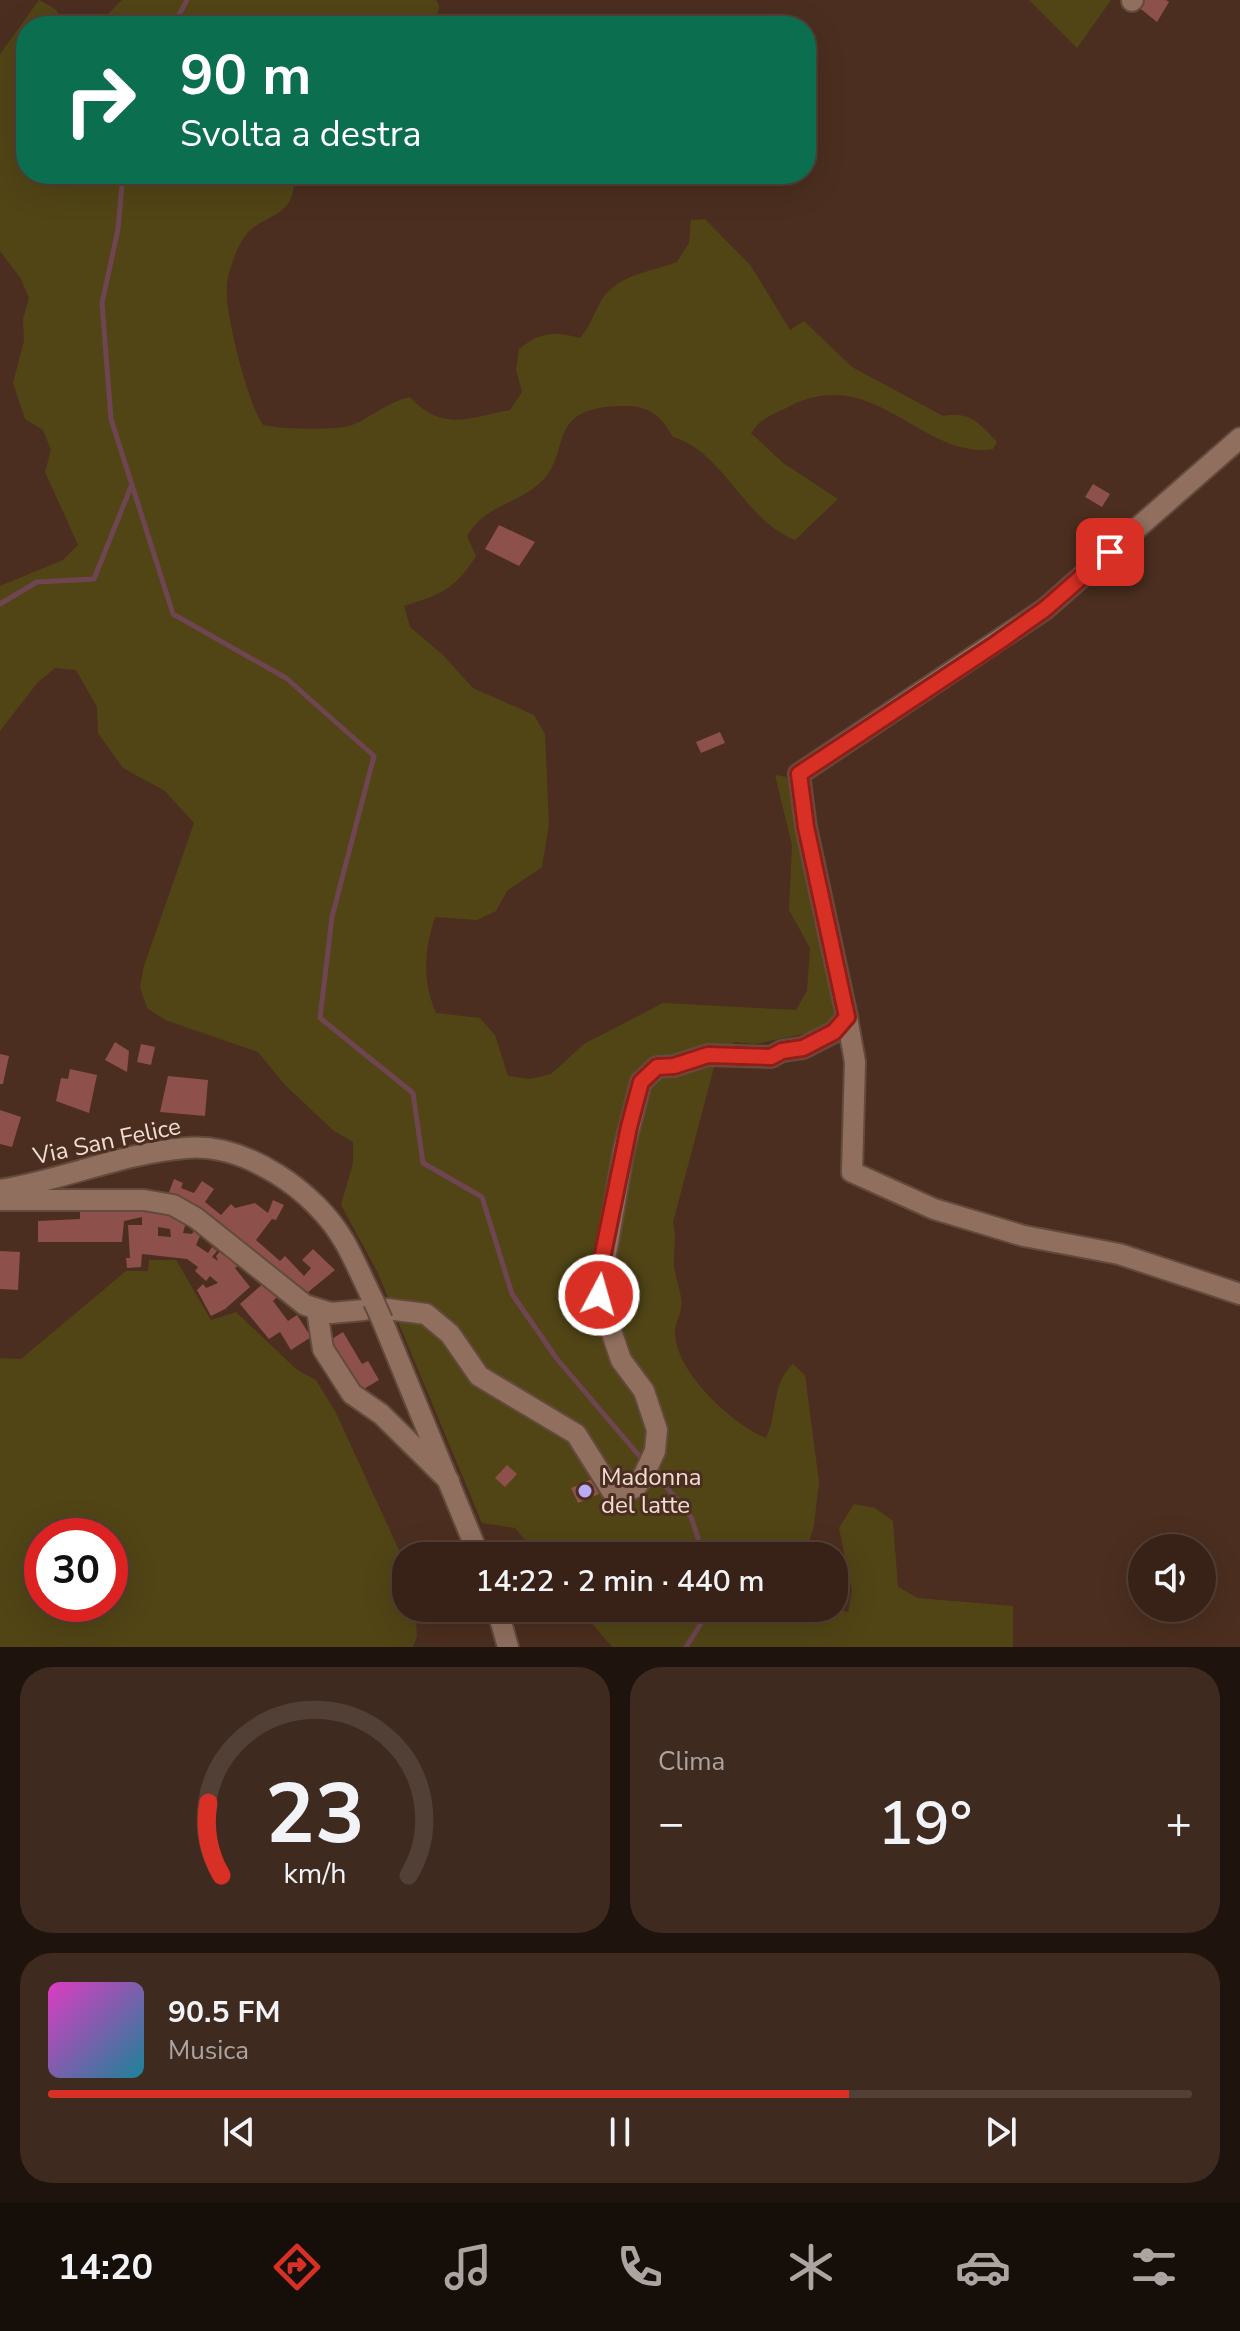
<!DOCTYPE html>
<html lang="it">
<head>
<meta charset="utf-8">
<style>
  :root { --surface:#382217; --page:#3f2a20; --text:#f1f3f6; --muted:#aba4a1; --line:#523f36; --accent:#d93025 }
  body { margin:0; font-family:"Nunito Sans",sans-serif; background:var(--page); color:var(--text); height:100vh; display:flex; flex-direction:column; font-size:30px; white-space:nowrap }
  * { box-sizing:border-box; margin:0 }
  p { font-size:26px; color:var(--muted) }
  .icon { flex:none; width:44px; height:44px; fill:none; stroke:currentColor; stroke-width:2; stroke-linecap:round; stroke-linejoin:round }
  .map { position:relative; height:1647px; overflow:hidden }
  .drawer { display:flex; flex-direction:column; gap:20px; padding:20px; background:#1f130d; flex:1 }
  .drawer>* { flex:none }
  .banner { position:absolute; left:16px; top:16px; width:800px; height:168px; border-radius:32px; box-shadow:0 8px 32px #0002,0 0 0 2px var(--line); background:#0b6e4f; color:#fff; overflow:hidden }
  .buttons { position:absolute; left:1128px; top:1534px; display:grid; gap:16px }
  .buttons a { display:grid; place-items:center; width:88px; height:88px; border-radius:50%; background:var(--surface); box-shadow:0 8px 32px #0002,0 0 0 2px var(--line); font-size:40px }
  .speed { position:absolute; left:24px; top:1518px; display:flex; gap:16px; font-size:40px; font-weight:700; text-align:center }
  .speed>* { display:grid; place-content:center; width:104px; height:104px; border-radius:50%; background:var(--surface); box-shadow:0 8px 32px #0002,0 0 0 2px var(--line); line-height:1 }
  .speed .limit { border:12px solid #d22; background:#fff; color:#111 }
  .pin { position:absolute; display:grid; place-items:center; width:68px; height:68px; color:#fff; margin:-34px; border-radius:16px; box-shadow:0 4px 12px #0006 }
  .me { position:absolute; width:88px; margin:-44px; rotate:6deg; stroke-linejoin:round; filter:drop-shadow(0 0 6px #0008) }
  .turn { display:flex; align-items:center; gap:28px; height:168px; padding:0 32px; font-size:36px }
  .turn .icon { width:104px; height:104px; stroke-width:2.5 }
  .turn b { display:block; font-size:56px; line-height:68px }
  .big { font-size:60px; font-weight:600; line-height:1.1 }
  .drawer .widget { flex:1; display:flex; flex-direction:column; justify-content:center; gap:12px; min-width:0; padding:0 28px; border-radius:32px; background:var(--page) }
  .drawer .dial { align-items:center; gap:0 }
  .dial svg { height:208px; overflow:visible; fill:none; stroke:var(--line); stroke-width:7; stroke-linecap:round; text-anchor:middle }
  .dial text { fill:var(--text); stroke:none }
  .song { display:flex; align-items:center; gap:24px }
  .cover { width:96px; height:96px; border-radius:12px; background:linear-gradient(135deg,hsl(310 70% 55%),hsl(190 70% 35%)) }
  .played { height:8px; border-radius:4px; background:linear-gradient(90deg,var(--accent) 70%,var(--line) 70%) }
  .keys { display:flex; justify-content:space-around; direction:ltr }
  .heat { display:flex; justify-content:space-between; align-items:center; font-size:44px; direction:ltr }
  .drawer .tiles { flex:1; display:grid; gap:20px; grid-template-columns:1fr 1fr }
  .widget:last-child { grid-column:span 2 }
  .trip { position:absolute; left:392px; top:1542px; width:456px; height:80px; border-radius:32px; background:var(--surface); box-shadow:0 8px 32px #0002,0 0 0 2px var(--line); font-weight:600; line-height:80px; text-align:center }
  .menu { display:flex; height:128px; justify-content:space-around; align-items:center; background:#160e09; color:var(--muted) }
  .menu .icon { width:56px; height:56px }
  .menu .current { color:var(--accent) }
  .menu b { font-size:36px; color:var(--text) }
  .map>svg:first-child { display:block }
  .green { fill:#514516; fill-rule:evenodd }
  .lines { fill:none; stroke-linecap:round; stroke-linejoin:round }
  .stream { stroke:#6e4550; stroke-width:5 }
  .building { fill:#8d504b; fill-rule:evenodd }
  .minor-casing { stroke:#624a3c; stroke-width:24 }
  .tertiary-casing { stroke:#624a3c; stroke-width:24 }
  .minor { stroke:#906f5f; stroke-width:20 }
  .tertiary { stroke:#906f5f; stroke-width:20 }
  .tertiary-bridge-casing { stroke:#624a3c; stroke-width:24; stroke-linecap:butt }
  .tertiary-bridge { stroke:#906f5f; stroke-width:20 }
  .route-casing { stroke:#8d1f18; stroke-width:20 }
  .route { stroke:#d93025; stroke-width:14 }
  .poi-dot { fill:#b8abf7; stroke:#4b2e1f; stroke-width:3 }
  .labels { text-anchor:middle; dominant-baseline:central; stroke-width:6; stroke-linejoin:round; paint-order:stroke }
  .street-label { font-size:24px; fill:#f0ded4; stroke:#4b2e1f }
  .poi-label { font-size:24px; fill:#f0ded4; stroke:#4b2e1f; text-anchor:start }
</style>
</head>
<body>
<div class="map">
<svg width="1240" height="1647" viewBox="0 0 1240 1647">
  <rect width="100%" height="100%" fill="#4b2e1f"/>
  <!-- green -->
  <g class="green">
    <path d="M39 0 55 9 68 26H26V174H296C293 182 294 191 291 198 282 220 253 218 241 242 235 253 229 271 227 283 223 309 248 404 263 425 280 429 336 431 352 425 374 416 387 402 410 397 441 432 469 418 510 410L522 392 516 370 519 349C540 332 554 331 580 338 591 325 594 313 602 299 619 274 651 272 677 262L689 243 691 220 705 219 751 266 790 330 804 321 852 367 943 416C970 411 979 423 997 442L993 449C922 460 875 363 790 406 773 415 762 417 751 433L783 463 838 499 795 540C744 520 723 451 673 437 661 416 650 406 625 406 538 406 577 457 535 487 509 507 485 506 467 536L476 556C454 590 442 594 404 606L410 627 443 655 473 688 534 715 545 734 549 824 542 867 507 891 496 911 477 920 435 917C424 951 422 980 436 1013L480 1018 495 1035 508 1076 530 1079 551 1074 584 1044 663 1003 796 1010 807 991 810 948 789 910 792 845 775 775 787 777 837 1014 823 1030 755 1044 734 1042 717 1056 673 1222C677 1240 673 1249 674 1265 675 1280 683 1293 681 1308 680 1316 675 1324 675 1332 675 1372 732 1424 766 1438 778 1413 771 1384 793 1364L805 1375 819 1482 814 1525 805 1556H539L515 1528 482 1523 377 1271 341 1205 353 1163V1142L334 1131 285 1085 258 1052 165 1020 147 1008 140 987 144 966 194 823 165 791 123 768 98 733 97 707 76 670 55 668 38 682 0 731V586L63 560 78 545 45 472 51 450 43 430 25 419 13 383 24 341 23 319 29 298 21 279 0 251V54Z"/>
    <path d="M122 0H436L439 6 435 26H96Z"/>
    <path d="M1029 0H1111L1077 48Z"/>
    <path d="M149 1260H176L211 1320 236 1312 296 1369 316 1380 336 1413 399 1550 406 1571V1608H415L417 1636 413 1647H0V1358L21 1359 126 1271H148ZM42 1536H110V1604H42Z"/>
    <path d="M854 1504 875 1508 893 1521 898 1587 918 1598 1013 1606V1647H612L579 1608H832L848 1612 852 1591 839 1528Z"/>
  </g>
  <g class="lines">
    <!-- stream -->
    <g class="stream">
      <path d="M173 26 187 0"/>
      <path d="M123 174 118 229 102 303 111 419 173 614 286 678 374 756 332 917 320 1018 413 1093 423 1163 482 1197 512 1294 557 1359 642 1459"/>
      <path d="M0 604 37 582 94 579 132 484"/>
      <path d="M656 1474 691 1517 704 1556"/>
      <path d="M686 1647 711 1608"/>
    </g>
  </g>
  <!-- building -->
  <g class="building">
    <path d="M1141 0H1166L1169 2 1157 22 1137 6Z"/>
    <path d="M1093 484 1110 494 1102 507 1085 497Z"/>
    <path d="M499 525 535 542 519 566 485 549Z"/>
    <path d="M720 732 725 743 701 753 696 742Z"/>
    <path d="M115 1042 129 1051 127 1072 105 1060Z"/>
    <path d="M141 1044 155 1047 151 1065 137 1062Z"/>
    <path d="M0 1054 9 1056 3 1084H0Z"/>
    <path d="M70 1069 97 1075 89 1113 56 1101 61 1078 68 1079Z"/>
    <path d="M168 1076 208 1080 205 1116 160 1112Z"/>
    <path d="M0 1110 21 1117 12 1147 0 1144Z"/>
    <path d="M174 1179 183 1183 181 1188 194 1193 202 1181 214 1189 205 1202 221 1215 231 1204 235 1208 255 1203 268 1213 273 1200 284 1205 276 1220 272 1219 256 1240 280 1261 285 1256 304 1276 311 1268 302 1260 313 1249 335 1270 301 1298 236 1237 231 1242 166 1200Z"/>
    <path d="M151 1205 187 1219 183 1233 192 1234 197 1225 203 1229 196 1245 208 1253 212 1247 217 1251 212 1257 218 1261 216 1256 226 1245 244 1261 235 1268 250 1287 225 1309 211 1316 197 1290 203 1284 206 1288 218 1283 210 1276 206 1281 195 1271 198 1267 187 1259 142 1254 141 1267 127 1268 126 1258H130L128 1225H142V1217L124 1221 122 1242H38V1221L80 1219V1210L124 1212V1206ZM158 1227 170 1229 171 1237 158 1236Z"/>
    <path d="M0 1251 20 1252 18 1290 0 1289Z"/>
    <path d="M266 1281 281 1293 273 1301 288 1321 297 1315 311 1337 291 1350 280 1332 269 1339 240 1304Z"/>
    <path d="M343 1332 362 1364 368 1361 379 1380 357 1393 327 1342Z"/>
    <path d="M507 1465 517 1474 505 1487 495 1478Z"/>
    <path d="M592 1479 599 1494 578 1503 571 1488Z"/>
  </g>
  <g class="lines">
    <!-- minor casing -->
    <g class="minor-casing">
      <g id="minor">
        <path d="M1132 1 1133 0"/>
        <path d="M847 1017 855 1062 852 1172 934 1209 1024 1236 1119 1254 1240 1294"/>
        <path d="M0 1200H144L173 1205 196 1218 305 1305 331 1313 364 1310"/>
        <path d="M387 1309 426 1314 450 1334 479 1376 576 1434 615 1496 636 1487 643 1477 655 1451 657 1430 644 1391 621 1360 599 1295 624 1149 641 1082 657 1067 674 1066 708 1055 771 1057 782 1051 803 1048 834 1032 847 1017 806 827 799 774 1045 609 1240 438"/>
        <path d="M317 1310 323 1349 352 1394 381 1414 449 1481"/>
      </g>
    </g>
    <!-- tertiary casing -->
    <g class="tertiary-casing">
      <g id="tertiary">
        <path d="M0 1190C63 1180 123 1153 186 1148 246 1143 315 1191 344 1241 355 1260 364 1282 374 1302"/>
        <path d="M382 1320 479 1556"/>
        <path d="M497 1608 508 1647"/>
      </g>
    </g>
    <!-- minor -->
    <use href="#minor" class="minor"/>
    <!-- tertiary -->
    <use href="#tertiary" class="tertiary"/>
    <!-- tertiary-bridge casing -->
    <g class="tertiary-bridge-casing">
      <path id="tertiary-bridge" d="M374 1302 382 1320"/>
    </g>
    <!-- tertiary-bridge -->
    <use href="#tertiary-bridge" class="tertiary-bridge"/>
  </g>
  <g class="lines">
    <!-- route casing -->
    <g class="route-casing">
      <path id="route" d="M599 1295 603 1254 629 1127 641 1082 657 1067 674 1066 708 1055 771 1057 782 1051 803 1048 834 1032 847 1017 806 827 799 774 997 643 1045 609 1110 552"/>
    </g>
    <!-- route -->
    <use href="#route" class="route"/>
  </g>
  <!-- markers -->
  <circle class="poi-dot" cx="585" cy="1491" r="8"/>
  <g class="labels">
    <!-- street labels -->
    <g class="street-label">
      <text transform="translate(107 1141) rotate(-12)">Via San Felice</text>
    </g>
    <!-- poi labels -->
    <g class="poi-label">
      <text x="601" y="1477">Madonna<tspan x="601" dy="28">del latte</tspan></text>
    </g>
  </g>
</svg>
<div class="buttons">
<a><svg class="icon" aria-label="sound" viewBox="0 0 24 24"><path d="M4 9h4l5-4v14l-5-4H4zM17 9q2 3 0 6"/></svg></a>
</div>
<div class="speed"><div class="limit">30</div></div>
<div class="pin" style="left:1110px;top:552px;background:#d93025"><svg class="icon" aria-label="arrive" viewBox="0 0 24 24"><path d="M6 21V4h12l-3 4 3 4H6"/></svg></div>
<svg class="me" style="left:599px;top:1295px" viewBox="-20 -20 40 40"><circle r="17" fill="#d93025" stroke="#fff" stroke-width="3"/><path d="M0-11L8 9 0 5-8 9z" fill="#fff"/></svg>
<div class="trip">14:22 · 2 min · 440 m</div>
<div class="banner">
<div class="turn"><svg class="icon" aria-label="right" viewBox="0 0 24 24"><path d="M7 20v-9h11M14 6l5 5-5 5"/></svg><div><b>90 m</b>Svolta a destra</div></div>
</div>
</div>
<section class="drawer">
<div class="tiles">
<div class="widget dial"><svg viewBox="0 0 100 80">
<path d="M14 69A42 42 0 1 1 86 69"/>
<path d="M14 69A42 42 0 0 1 9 41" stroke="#d93025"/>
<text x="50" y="56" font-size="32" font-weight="700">23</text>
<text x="50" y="72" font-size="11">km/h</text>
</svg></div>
<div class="widget"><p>Clima</p>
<div class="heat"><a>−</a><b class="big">19°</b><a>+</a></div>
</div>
<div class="widget">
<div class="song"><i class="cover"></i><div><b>90.5 FM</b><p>Musica</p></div></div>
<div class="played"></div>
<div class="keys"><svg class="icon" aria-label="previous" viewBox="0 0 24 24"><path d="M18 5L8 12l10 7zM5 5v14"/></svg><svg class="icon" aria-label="pause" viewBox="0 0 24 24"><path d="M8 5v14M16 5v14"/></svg><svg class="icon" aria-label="next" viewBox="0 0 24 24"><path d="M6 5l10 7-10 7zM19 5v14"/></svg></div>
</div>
</div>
</section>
<nav class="menu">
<b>14:20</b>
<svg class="icon current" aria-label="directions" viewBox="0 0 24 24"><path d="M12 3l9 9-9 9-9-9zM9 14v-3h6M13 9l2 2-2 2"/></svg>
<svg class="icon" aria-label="music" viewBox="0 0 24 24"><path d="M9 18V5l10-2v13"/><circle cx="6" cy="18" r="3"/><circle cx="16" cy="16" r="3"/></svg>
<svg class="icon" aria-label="phone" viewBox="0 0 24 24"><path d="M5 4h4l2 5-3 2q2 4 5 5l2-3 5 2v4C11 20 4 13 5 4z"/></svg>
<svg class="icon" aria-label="climate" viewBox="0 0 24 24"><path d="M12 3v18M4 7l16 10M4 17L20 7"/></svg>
<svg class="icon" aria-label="car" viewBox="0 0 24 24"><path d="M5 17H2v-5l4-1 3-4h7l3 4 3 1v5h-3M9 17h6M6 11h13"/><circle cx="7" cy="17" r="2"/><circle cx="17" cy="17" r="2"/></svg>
<svg class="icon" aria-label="filters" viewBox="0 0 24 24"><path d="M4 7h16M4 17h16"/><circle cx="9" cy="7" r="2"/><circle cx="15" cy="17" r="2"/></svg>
</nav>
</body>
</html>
